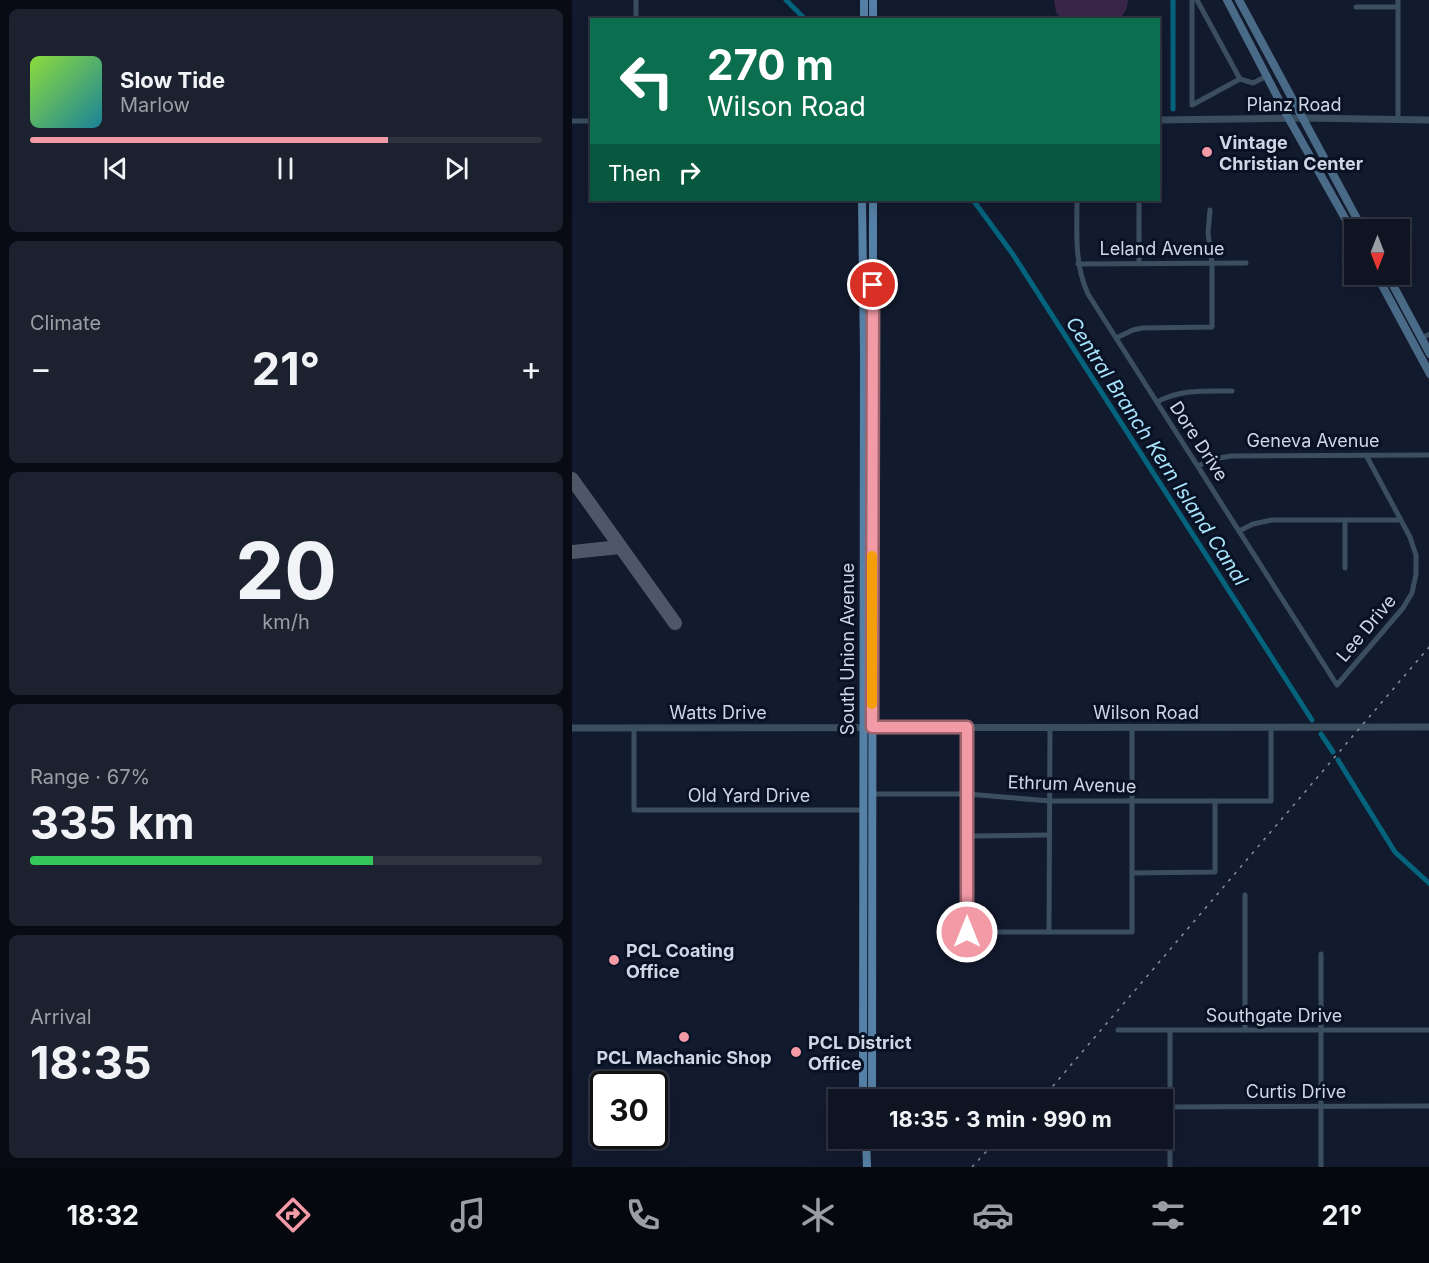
<!DOCTYPE html>
<html lang="en">
<head>
<meta charset="utf-8">
<style>
  :root { --surface:#0e1422; --page:#1c212f; --text:#f1f3f6; --muted:#9b9ea5; --line:#2e3340; --accent:#f39aa7 }
  body { margin:0; font-family:Inter,sans-serif; background:var(--page); color:var(--text); height:100vh; display:flex; flex-direction:column; font-size:22px; white-space:nowrap }
  * { box-sizing:border-box; margin:0 }
  p { font-size:20px; color:var(--muted) }
  .icon { flex:none; width:33px; height:33px; fill:none; stroke:currentColor; stroke-width:2; stroke-linecap:round; stroke-linejoin:round }
  .map { position:relative; flex:1; overflow:hidden }
  .details { display:flex; flex-direction:column; gap:9px; padding:9px; background:#080b13; width:572px }
  .details>* { flex:none }
  .guide { position:absolute; left:18px; top:18px; width:570px; height:183px; border-radius:0px; box-shadow:0 6px 24px #0002,0 0 0 2px var(--line); background:#0b6e4f; color:#fff; overflow:hidden }
  .needle { width:39px; rotate:180deg }
  .controls { position:absolute; left:772px; top:219px; display:grid; gap:12px }
  .controls a { display:grid; place-items:center; width:66px; height:66px; border-radius:0px; background:var(--surface); box-shadow:0 6px 24px #0002,0 0 0 2px var(--line); font-size:30px }
  .speed { position:absolute; left:18px; top:1071px; display:flex; gap:12px; font-size:30px; font-weight:700; text-align:center }
  .speed>* { display:grid; place-content:center; width:78px; height:78px; border-radius:50%; background:var(--surface); box-shadow:0 6px 24px #0002,0 0 0 2px var(--line); line-height:1 }
  .speed .limit { border:3px solid #111; border-radius:9px; background:#fff; color:#111 }
  .pin { position:absolute; display:grid; place-items:center; width:51px; height:51px; color:#fff; margin:-26px; border:3px solid #fff; border-radius:50%; box-shadow:0 2px 6px #0007 }
  .me { position:absolute; width:66px; margin:-33px; rotate:0deg; stroke-linejoin:round; filter:drop-shadow(0 0 4px #0008) }
  .turn { display:flex; align-items:center; gap:21px; height:126px; padding:0 18px; font-size:27px }
  .turn .icon { width:78px; height:78px; stroke-width:2.5 }
  .turn b { display:block; font-size:42px; line-height:51px }
  .then { display:flex; align-items:center; height:57px; padding:0 18px; background:#0003; gap:12px; font-size:22px }
  .big { font-size:45px; font-weight:700; line-height:1.1 }
  .details .tile { flex:1; display:flex; flex-direction:column; justify-content:center; gap:9px; min-width:0; padding:0 21px; border-radius:9px; background:var(--page) }
  .details .dial { align-items:center; gap:0 }
  .dial b { font-size:78px; line-height:1 }
  .song { display:flex; align-items:center; gap:18px }
  .cover { width:72px; height:72px; border-radius:9px; background:linear-gradient(135deg,hsl(90 70% 55%),hsl(190 70% 35%)) }
  .played { height:6px; border-radius:3px; background:linear-gradient(90deg,var(--accent) 70%,var(--line) 70%) }
  .keys { display:flex; justify-content:space-around; direction:ltr }
  .heat { display:flex; justify-content:space-between; align-items:center; font-size:33px; direction:ltr }
  .charge { height:9px; border-radius:4px; background:linear-gradient(90deg,#34c759 67%,var(--line) 0) }
  .trip { position:absolute; left:256px; top:1089px; width:345px; height:60px; border-radius:0px; background:var(--surface); box-shadow:0 6px 24px #0002,0 0 0 2px var(--line); font-weight:700; line-height:60px; text-align:center }
  .tab-bar { display:flex; height:96px; justify-content:space-around; align-items:center; background:#06080e; color:var(--muted) }
  .tab-bar .icon { width:42px; height:42px }
  .tab-bar .active { color:var(--accent) }
  .tab-bar b { font-size:27px; color:var(--text) }
  main { display:flex; flex:1; min-height:0 }
  .map>svg:first-child { display:block }
  .green { fill:#392649 }
  .lines { fill:none; stroke-linecap:round; stroke-linejoin:round }
  .canal { stroke:#04647e; stroke-width:5 }
  .taxiway { stroke:#4e5668; stroke-width:14 }
  .minor { stroke:#3a4e60; stroke-width:5 }
  .tertiary { stroke:#3a4e60; stroke-width:7 }
  .secondary { stroke:#4a6b87; stroke-width:8 }
  .primary { stroke:#5681a6; stroke-width:8 }
  .rail { stroke:#8991a1; stroke-width:1.5; stroke-dasharray:3 6; stroke-linecap:butt }
  .route-casing { stroke:#9e646d; stroke-width:15 }
  .route { stroke:#f39aa7; stroke-width:10 }
  .slow { stroke:#f59e0b; stroke-width:10 }
  .poi-dot { fill:#f39aa7; stroke:#091124; stroke-width:2 }
  .labels { text-anchor:middle; dominant-baseline:central; stroke-width:6; stroke-linejoin:round; paint-order:stroke }
  .street-label { font-size:18px; fill:#cfd6e4; stroke:#091124 }
  .poi-label { font-size:18px; font-weight:bold; fill:#cfd6e4; stroke:#091124; text-anchor:start }
  .water-label { font-size:20px; font-style:italic; fill:#a7e4fc; stroke:#091124 }
</style>
</head>
<body>
<main>
<section class="details">
<div class="tile">
<div class="song"><i class="cover"></i><div><b>Slow Tide</b><p>Marlow</p></div></div>
<div class="played"></div>
<div class="keys"><svg class="icon" aria-label="previous" viewBox="0 0 24 24"><path d="M18 5L8 12l10 7zM5 5v14"/></svg><svg class="icon" aria-label="pause" viewBox="0 0 24 24"><path d="M8 5v14M16 5v14"/></svg><svg class="icon" aria-label="next" viewBox="0 0 24 24"><path d="M6 5l10 7-10 7zM19 5v14"/></svg></div>
</div>
<div class="tile"><p>Climate</p>
<div class="heat"><a>−</a><b class="big">21°</b><a>+</a></div>
</div>
<div class="tile dial"><b>20</b><p>km/h</p></div>
<div class="tile"><p>Range · 67%</p><b class="big">335 km</b><div class="charge"></div></div>
<div class="tile"><p>Arrival</p><b class="big">18:35</b></div>
</section>
<div class="map">
<svg width="858" height="1167" viewBox="0 0 858 1167">
  <rect width="100%" height="100%" fill="#121a2e"/>
  <!-- green -->
  <path class="green" d="M482 0H556V1L554 10 548 19 490 20 484 12Z"/>
  <g class="lines">
    <!-- canal -->
    <g class="canal">
      <path d="M214 0 234 20"/>
      <path d="M601 109V0"/>
      <path d="M401 200 440 253 740 720"/>
      <path d="M749 734 761 752"/>
      <path d="M766 760 823 852 858 884"/>
    </g>
    <!-- taxiway -->
    <g class="taxiway">
      <path d="M0 479 103 623"/>
      <path d="M0 552 48 547"/>
    </g>
    <!-- minor -->
    <g class="minor">
      <path d="M620 0V105L668 79 681 83 695 76"/>
      <path d="M625 0 668 79"/>
      <path d="M784 7H826"/>
      <path d="M64 20V0"/>
      <path d="M826 120V0"/>
      <path d="M0 121H20"/>
      <path d="M505 200C505 232 502 264 516 294L765 685 831 608 840 593 844 574V555L838 537 794 455"/>
      <path d="M506 264 674 263"/>
      <path d="M567 264V200"/>
      <path d="M544 338 561 330 570 328 640 327V263L636 233 638 210"/>
      <path d="M849 338 858 334"/>
      <path d="M585 402C609 389 634 391 660 391"/>
      <path d="M626 466 641 459 659 456 858 455"/>
      <path d="M773 520V568"/>
      <path d="M667 531 681 524 700 520H828"/>
      <path d="M395 727V932H560V727"/>
      <path d="M62 728V810H291"/>
      <path d="M300 794H395L478 801H699V727"/>
      <path d="M395 836 478 835"/>
      <path d="M560 873 643 872V801"/>
      <path d="M477 932 478 727"/>
      <path d="M546 1030H858"/>
      <path d="M673 1030V895"/>
      <path d="M591 1107 858 1106"/>
      <path d="M598 1167V1030"/>
      <path d="M749 1167V954"/>
    </g>
    <!-- tertiary -->
    <g class="tertiary">
      <path d="M586 120 731 118 858 120"/>
      <path d="M0 728 858 727"/>
    </g>
    <!-- secondary -->
    <g class="secondary">
      <path d="M655 0 717 119 783 236"/>
      <path d="M667 0 791 230"/>
      <path d="M804 274 858 374"/>
      <path d="M815 274 858 354"/>
    </g>
    <!-- primary -->
    <g class="primary">
      <path d="M292 20V0"/>
      <path d="M301 20V0"/>
      <path d="M290 200 292 352 291 1100"/>
      <path d="M300 1100 301 200"/>
      <path d="M294 1138 295 1167"/>
    </g>
    <!-- rail -->
    <g class="rail">
      <path d="M469 1100 858 646"/>
      <path d="M400 1167 427 1138"/>
    </g>
  </g>
  <g class="lines">
    <!-- route casing -->
    <g class="route-casing">
      <path id="route" d="M301 285 300 727H395V932"/>
    </g>
    <!-- route -->
    <use href="#route" class="route"/>
    <!-- slow -->
    <path class="slow" d="M300 704V556"/>
  </g>
  <!-- markers -->
  <g class="poi-dot">
    <circle cx="635" cy="152" r="6"/>
    <circle cx="42" cy="960" r="6"/>
    <circle cx="112" cy="1037" r="6"/>
    <circle cx="224" cy="1052" r="6"/>
  </g>
  <g class="labels">
    <!-- street labels -->
    <g class="street-label">
      <text x="722" y="104">Planz Road</text>
      <text x="590" y="248">Leland Avenue</text>
      <text x="741" y="440">Geneva Avenue</text>
      <text transform="translate(627 441) rotate(57)">Dore Drive</text>
      <text transform="translate(794 628) rotate(-50)">Lee Drive</text>
      <text transform="translate(275 649) rotate(-90)">South Union Avenue</text>
      <text x="146" y="712">Watts Drive</text>
      <text x="574" y="712">Wilson Road</text>
      <text transform="translate(500 784) rotate(2)">Ethrum Avenue</text>
      <text x="177" y="795">Old Yard Drive</text>
      <text x="702" y="1015">Southgate Drive</text>
      <text x="724" y="1091">Curtis Drive</text>
    </g>
    <!-- poi labels -->
    <g class="poi-label">
      <text x="647" y="142">Vintage<tspan x="647" dy="21">Christian Center</tspan></text>
      <text x="54" y="950">PCL Coating<tspan x="54" dy="21">Office</tspan></text>
      <text x="236" y="1042">PCL District<tspan x="236" dy="21">Office</tspan></text>
      <text x="112" y="1057" text-anchor="middle">PCL Machanic Shop</text>
    </g>
    <!-- water labels -->
    <g class="water-label">
      <text transform="translate(585 451) rotate(57)">Central Branch Kern Island Canal</text>
    </g>
  </g>
</svg>
<div class="controls">
<a><svg class="needle" viewBox="-14 -14 28 28"><path d="M0-13l5 13h-10z" fill="#e53935"/><path d="M0 13l5-13h-10z" fill="#9b9ea5"/></svg></a>
</div>
<div class="speed"><div class="limit">30</div></div>
<div class="pin" style="left:301px;top:285px;background:#d93025"><svg class="icon" aria-label="arrive" viewBox="0 0 24 24"><path d="M6 21V4h12l-3 4 3 4H6"/></svg></div>
<svg class="me" style="left:395px;top:932px" viewBox="-20 -20 40 40"><circle r="17" fill="#f39aa7" stroke="#fff" stroke-width="3"/><path d="M0-11L8 9 0 5-8 9z" fill="#fff"/></svg>
<div class="trip">18:35 · 3 min · 990 m</div>
<div class="guide">
<div class="turn"><svg class="icon" aria-label="left" viewBox="0 0 24 24"><path d="M17 20v-9H6M10 6l-5 5 5 5"/></svg><div><b>270 m</b>Wilson Road</div></div>
<div class="then">Then<svg class="icon" aria-label="right" viewBox="0 0 24 24"><path d="M7 20v-9h11M14 6l5 5-5 5"/></svg></div>
</div>
</div>
</main>
<nav class="tab-bar">
<b>18:32</b>
<svg class="icon active" aria-label="directions" viewBox="0 0 24 24"><path d="M12 3l9 9-9 9-9-9zM9 14v-3h6M13 9l2 2-2 2"/></svg>
<svg class="icon" aria-label="music" viewBox="0 0 24 24"><path d="M9 18V5l10-2v13"/><circle cx="6" cy="18" r="3"/><circle cx="16" cy="16" r="3"/></svg>
<svg class="icon" aria-label="phone" viewBox="0 0 24 24"><path d="M5 4h4l2 5-3 2q2 4 5 5l2-3 5 2v4C11 20 4 13 5 4z"/></svg>
<svg class="icon" aria-label="climate" viewBox="0 0 24 24"><path d="M12 3v18M4 7l16 10M4 17L20 7"/></svg>
<svg class="icon" aria-label="car" viewBox="0 0 24 24"><path d="M5 17H2v-5l4-1 3-4h7l3 4 3 1v5h-3M9 17h6M6 11h13"/><circle cx="7" cy="17" r="2"/><circle cx="17" cy="17" r="2"/></svg>
<svg class="icon" aria-label="filters" viewBox="0 0 24 24"><path d="M4 7h16M4 17h16"/><circle cx="9" cy="7" r="2"/><circle cx="15" cy="17" r="2"/></svg>
<b>21°</b>
</nav>
</body>
</html>
